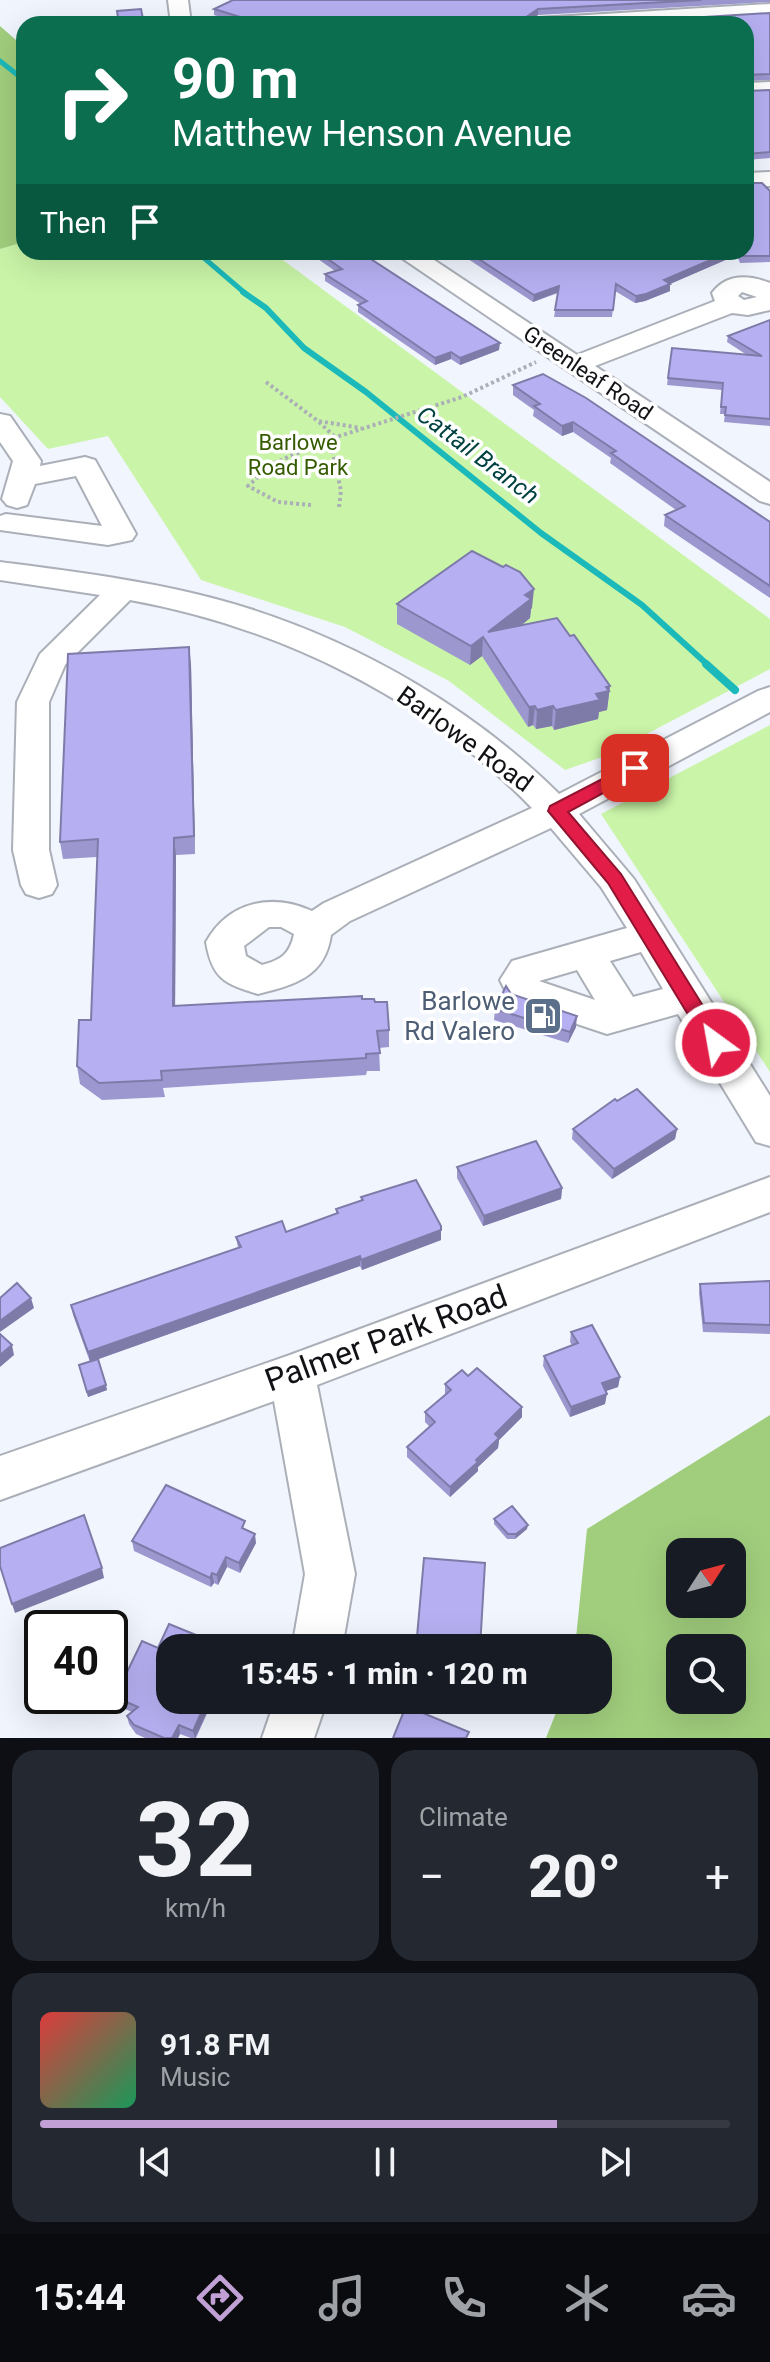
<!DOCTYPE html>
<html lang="en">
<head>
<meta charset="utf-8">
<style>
  :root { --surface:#171b24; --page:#242831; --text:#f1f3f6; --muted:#9ea1a6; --line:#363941; --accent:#c1a0d5 }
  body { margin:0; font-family:Roboto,sans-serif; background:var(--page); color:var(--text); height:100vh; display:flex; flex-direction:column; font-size:30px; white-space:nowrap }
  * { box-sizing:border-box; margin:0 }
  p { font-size:26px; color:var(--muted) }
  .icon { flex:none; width:44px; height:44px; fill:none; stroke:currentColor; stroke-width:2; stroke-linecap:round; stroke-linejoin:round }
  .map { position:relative; height:1738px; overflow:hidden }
  .drawer { display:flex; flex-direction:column; gap:12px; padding:12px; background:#0d0f14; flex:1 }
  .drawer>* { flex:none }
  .hud { position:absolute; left:16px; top:16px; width:738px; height:244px; border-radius:24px; box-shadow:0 8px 32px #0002; background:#0b6e4f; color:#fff; overflow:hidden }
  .needle { width:52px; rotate:54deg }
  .tools { position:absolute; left:666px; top:1538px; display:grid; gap:16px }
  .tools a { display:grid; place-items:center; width:80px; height:80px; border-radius:16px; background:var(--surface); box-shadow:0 8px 32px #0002; font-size:40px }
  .speed { position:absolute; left:24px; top:1610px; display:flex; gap:16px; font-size:40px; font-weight:700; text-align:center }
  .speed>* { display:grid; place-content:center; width:104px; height:104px; border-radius:50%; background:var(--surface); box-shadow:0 8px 32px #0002; line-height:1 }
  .speed .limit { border:4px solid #111; border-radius:12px; background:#fff; color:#111 }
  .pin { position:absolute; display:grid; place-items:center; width:68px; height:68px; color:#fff; margin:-34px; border-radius:16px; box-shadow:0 4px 12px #0006 }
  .me { position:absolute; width:88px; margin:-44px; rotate:328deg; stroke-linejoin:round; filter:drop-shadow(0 0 6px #0008) }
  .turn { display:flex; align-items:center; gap:28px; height:168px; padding:0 24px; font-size:36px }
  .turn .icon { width:104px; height:104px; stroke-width:2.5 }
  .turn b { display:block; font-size:56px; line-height:68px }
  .then { display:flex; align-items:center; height:76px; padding:0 24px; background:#0003; gap:16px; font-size:30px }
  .big { font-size:60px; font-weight:800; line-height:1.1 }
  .drawer .widget { flex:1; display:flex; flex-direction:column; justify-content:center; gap:12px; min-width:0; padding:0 28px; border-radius:24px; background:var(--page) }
  .drawer .dial { align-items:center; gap:0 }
  .dial b { font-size:104px; line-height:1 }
  .song { display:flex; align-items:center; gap:24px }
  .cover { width:96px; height:96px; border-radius:12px; background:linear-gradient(135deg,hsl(0 70% 55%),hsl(150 70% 35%)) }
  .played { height:8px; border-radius:4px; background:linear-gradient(90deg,var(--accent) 75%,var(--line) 75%) }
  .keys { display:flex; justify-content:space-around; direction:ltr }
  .heat { display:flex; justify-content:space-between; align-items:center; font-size:44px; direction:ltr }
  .drawer .tiles { flex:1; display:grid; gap:12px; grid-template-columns:1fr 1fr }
  .widget:last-child { grid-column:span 2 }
  .trip { position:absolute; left:156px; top:1634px; width:456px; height:80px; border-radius:24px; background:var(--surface); box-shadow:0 8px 32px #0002; font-weight:800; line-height:80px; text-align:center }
  .tab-bar { display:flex; height:128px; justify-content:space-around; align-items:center; background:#090b0e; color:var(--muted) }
  .tab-bar .icon { width:56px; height:56px }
  .tab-bar .selected { color:var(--accent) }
  .tab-bar b { font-size:36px; color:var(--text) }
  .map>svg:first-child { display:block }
  .green { fill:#caf5a8 }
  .forest { fill:#a1ce7d; fill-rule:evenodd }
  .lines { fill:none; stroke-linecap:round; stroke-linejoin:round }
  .stream-far2 { stroke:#1bb9ba; stroke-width:5 }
  .stream-far1 { stroke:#1bb9ba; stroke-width:6 }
  .stream { stroke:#1bb9ba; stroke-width:8 }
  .minor-casing { stroke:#abb0b8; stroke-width:4 }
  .path { stroke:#abafb6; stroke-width:4; stroke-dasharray:3 3; stroke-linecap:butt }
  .minor { fill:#fff; fill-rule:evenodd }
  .wall { fill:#9d97d0 }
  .shaded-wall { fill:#7f7ba9 }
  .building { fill:#b6b0f2; stroke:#7f7ba9; stroke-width:2 }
  .route { fill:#e11d48; stroke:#92132f; stroke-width:2 }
  .labels { text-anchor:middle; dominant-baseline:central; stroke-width:7; stroke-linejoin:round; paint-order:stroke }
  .far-street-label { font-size:22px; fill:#111215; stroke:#fff }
  .far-park-label { font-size:22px; fill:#355b00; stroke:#fff }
  .far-water-label { font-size:24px; font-style:italic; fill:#004141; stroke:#fff }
  .street-label { font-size:26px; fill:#111215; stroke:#fff }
  .service-label { font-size:26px; fill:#4e5e75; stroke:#fff; text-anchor:end }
  .near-street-label { font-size:32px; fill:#111215; stroke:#fff }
</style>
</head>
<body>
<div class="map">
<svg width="770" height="1738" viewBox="0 0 770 1738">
  <rect width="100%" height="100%" fill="#f0f5fe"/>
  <!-- green -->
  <g class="green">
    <path d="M24 242V252H272L770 619V669L605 756 565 770 449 681 345 627 201 580 108 436 48 449 0 397V249Z"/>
    <path d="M770 725V1072L601 814Z"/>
  </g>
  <!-- forest -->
  <g class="forest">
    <path d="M0 26 24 47V242L0 249Z"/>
    <path d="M770 1415V1738H546L561 1700H598V1648H575L587 1529ZM680 1552H732V1604H680ZM680 1648H732V1700H680Z"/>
  </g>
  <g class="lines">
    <!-- stream-far2 -->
    <g class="stream-far2">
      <path d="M0 61 24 80"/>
      <path d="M197 252 246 294"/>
    </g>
    <!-- stream-far1 -->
    <path class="stream-far1" d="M243 292 266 308 304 348 366 392 541 533 642 605 709 666"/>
    <!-- stream -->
    <path class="stream" d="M706 664 735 690"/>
    <!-- minor casing -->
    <g class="minor-casing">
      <g id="minor">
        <path d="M168 0H188L191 24H171Z"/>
        <path d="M770 4V16L639 24H528L538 18Z"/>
        <path d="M770 82V94L746 95V83Z"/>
        <path d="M770 172V186L746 187V173Z"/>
        <path d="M393 252H422L577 355 715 301 712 293C727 273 749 275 770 283V310L748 315 732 313 595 366 770 482V504L760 501ZM742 292 757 297 744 300 738 296Z"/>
        <path d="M0 414 10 416 41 461 40 466 85 457 95 460 136 534 132 540 108 545 0 530V516L6 514 102 526 76 476 35 484 27 505 17 508 7 505 2 499 13 461 0 442Z"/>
        <path d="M0 562C84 573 169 583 250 609 363 645 475 710 559 794L758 691 770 687V712L579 814 634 879 770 1096V1146L756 1142 678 1014 607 1034 511 1002 500 980 512 961 627 928 601 887 551 828 350 921 331 935C325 977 294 985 258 994 224 984 212 978 206 942 229 901 272 893 312 911L324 903 532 808C425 698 279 627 130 600L65 665 49 702V850L57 885 52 894 39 898 26 894 21 885 13 850 17 702 40 654 100 595 0 580ZM269 927H281L294 934C290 954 281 960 262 965L246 956 244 946ZM641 952 663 989 633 997 610 961ZM577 970 595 1000 539 981Z"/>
        <path d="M770 1177V1212L317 1385 355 1574 342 1648H292L305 1574 274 1401 0 1500V1456L290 1355Z"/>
        <path d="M275 1700H327L314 1738H262Z"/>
      </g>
    </g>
    <!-- path -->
    <g class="path">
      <path d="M266 382 318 421 361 428"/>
      <path d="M319 422 335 437"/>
      <path d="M311 505 278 502 248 486 272 464 330 439"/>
      <path d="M339 507 341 491 330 439 462 397 536 362"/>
    </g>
    <!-- minor -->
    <use href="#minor" class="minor"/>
  </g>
  <!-- wall -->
  <g class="wall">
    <path d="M233 0H770V2L538 15 529 21H640L770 13V80L746 81V24H244L214 15V9Z"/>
    <path d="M770 90V158L746 160V91Z"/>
    <path d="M770 191V262L740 263 737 255 670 284V291L645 301 635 303 615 291 612 317H554L558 293 533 302 468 259V252H746Z"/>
    <path d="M308 252H360L499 350 460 365 451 359 435 365 358 312V305L361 304 325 281V274L335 271Z"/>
    <path d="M770 320V426L724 422 725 414H720L722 390 667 385 672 348 747 355 727 342 728 336Z"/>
    <path d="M513 385 770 522V598L664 526 665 515 676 510 610 463 611 458 573 432 562 436 533 416 534 410 513 395Z"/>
    <path d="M397 604 532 608 531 609 530 618 521 626 570 636 610 686 607 710 599 712 598 719 554 730 552 726 536 729 533 725 528 727 482 656 470 665 397 624Z"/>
    <path d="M191 664 195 854 176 855 175 1006 362 999 375 1002 389 1030V1047L379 1048 380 1071H367L366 1075 163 1088 165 1097 102 1100 80 1084 77 1066 91 1020 97 857 63 859 60 842Z"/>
    <path d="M511 994 576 1027 568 1043 494 1020 495 1009Z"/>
    <path d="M617 1101 677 1129 675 1139 612 1179 572 1139 573 1129Z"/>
    <path d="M457 1167 562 1188 561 1199 483 1226 457 1178Z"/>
    <path d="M361 1197 441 1230V1240L362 1270 360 1266 96 1360 107 1390 88 1397 80 1370 90 1362 73 1315 71 1305 238 1248 236 1237 286 1232 336 1214V1209L361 1200Z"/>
    <path d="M770 1281V1334L703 1332 699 1293 700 1284Z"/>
    <path d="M571 1332 620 1377 618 1387 606 1391 605 1404 570 1417 543 1366 544 1356 572 1345 570 1342Z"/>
    <path d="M468 1376 522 1407V1417L499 1440 498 1448 478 1467V1471L450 1497 407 1457V1447L430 1427 425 1422V1412L445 1395V1384Z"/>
    <path d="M494 1519 527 1529 515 1539H507L494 1524Z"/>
    <path d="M246 1530 256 1543 240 1573 227 1567 218 1585 214 1583 211 1587 134 1551 132 1541Z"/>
    <path d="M115 1697 213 1700 196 1738H191L180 1734 178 1738H145L136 1734 129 1724 127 1716 132 1712 118 1706Z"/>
  </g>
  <!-- shaded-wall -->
  <g class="shaded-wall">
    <path d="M538 9V15L525 24V18Z"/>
    <path d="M729 252H737V255L663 287 664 280Z"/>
    <path d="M670 284V291L645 301 635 303 636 296Z"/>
    <path d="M559 286 558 292 533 302 534 295Z"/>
    <path d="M500 343 499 350 460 365V358Z"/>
    <path d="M451 352V359L435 365V358Z"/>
    <path d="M573 422V432L562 436V426Z"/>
    <path d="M534 589 532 608 531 609 530 618 491 649 488 632 525 595Z"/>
    <path d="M483 637 482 656 470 665 471 646Z"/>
    <path d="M189 647 191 664 195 854 194 836Z"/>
    <path d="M610 686 607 710 599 712 598 719 554 730 556 710 596 694 606 687Z"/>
    <path d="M535 706 533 725 528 727 529 707Z"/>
    <path d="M553 706 552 726 536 729 537 710Z"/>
    <path d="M174 838 176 855 175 1023 173 1006Z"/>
    <path d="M577 1016 576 1027 568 1043 570 1032Z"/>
    <path d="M677 1129 675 1139 612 1179 614 1169Z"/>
    <path d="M562 1188 561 1199 483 1226 484 1216Z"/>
    <path d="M441 1230V1240L362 1270 361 1260Z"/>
    <path d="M360 1256V1266L90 1362 88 1352Z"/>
    <path d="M31 1298 34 1308 0 1332V1321Z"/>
    <path d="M12 1345 14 1355 0 1367V1355Z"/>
    <path d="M620 1377 618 1387 600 1393 602 1383Z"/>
    <path d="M106 1385 107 1390 88 1397 87 1392Z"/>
    <path d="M607 1394 605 1404 570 1417 571 1407Z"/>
    <path d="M522 1407V1417L499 1440 498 1448 478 1467V1471L450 1497V1487L476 1460 495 1434Z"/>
    <path d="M528 1525 527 1529 515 1539 516 1534Z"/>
    <path d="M255 1534 256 1543 240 1573 239 1563Z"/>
    <path d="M226 1557 227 1567 218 1585 217 1575Z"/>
    <path d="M102 1568 104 1578 15 1613 12 1604Z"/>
    <path d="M212 1573 214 1583 211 1587 210 1578Z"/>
    <path d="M207 1700H213L195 1738 193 1731Z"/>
    <path d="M179 1725 180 1734 178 1738H172Z"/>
  </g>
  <!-- building -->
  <g class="building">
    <path d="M233 0H701L538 9 525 18 528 21H640L770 13V74L746 75V24H263L214 9Z"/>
    <path d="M141 9 144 24H113H119L117 11Z"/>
    <path d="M770 90V152L746 154V91Z"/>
    <path d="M746 183H762L770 191V256H741L739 252H746Z"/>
    <path d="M318 252H360L500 343 460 358 451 352 435 358 358 305 367 301 325 274 342 269Z"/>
    <path d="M468 252H729L664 280 670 284 646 294 636 296 616 284 613 310H555L559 286 534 295Z"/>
    <path d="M770 320V419L725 415 726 407H721L723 383 668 378 672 348 762 356 728 336Z"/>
    <path d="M543 374 586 398 770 522V586L665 515 685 506 611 453 616 451 573 422 562 426 534 406 540 404 513 385Z"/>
    <path d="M472 551 503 567 506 565 520 572 534 589 525 595 531 599 488 632 557 618 570 636 574 635 610 686 606 687 609 691 596 694 600 700 556 710 553 706 537 710 535 706 529 707 483 637 471 646 397 604Z"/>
    <path d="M189 647 194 836 174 838 173 1006 362 996V999H374L375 1002H387L389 1030 377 1031 380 1053 366 1054V1058L161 1071 162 1080 99 1083 77 1066 79 1020H91L98 839 60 842 68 654Z"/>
    <path d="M506 986 511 994 577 1016 570 1032 495 1009Z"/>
    <path d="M637 1089 677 1129 614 1169 573 1129 615 1099 617 1101Z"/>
    <path d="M536 1141 562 1188 484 1216 457 1167Z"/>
    <path d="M416 1180 441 1226V1230L361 1260 360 1256 88 1352 71 1305 241 1247 236 1237 282 1221 286 1232 338 1213 336 1209 363 1200 361 1197Z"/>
    <path d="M770 1281V1325L704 1323 700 1284Z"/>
    <path d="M17 1283 31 1298 0 1321V1298Z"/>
    <path d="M592 1325 620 1377 602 1383 607 1394 571 1407 544 1356 578 1343 571 1332Z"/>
    <path d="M0 1334 12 1345 0 1355Z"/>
    <path d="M98 1359 106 1385 87 1392 79 1365Z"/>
    <path d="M477 1368 522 1407 495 1434 499 1438 476 1460 478 1462 450 1487 407 1447 435 1422 425 1412 451 1390 445 1384 462 1370 468 1376Z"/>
    <path d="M166 1485 245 1521 242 1528 255 1534 239 1563 226 1557 217 1575 212 1573 210 1578 132 1541Z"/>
    <path d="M512 1506 528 1525 516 1534H508L494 1519Z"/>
    <path d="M84 1515 102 1568 12 1604 0 1566V1548Z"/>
    <path d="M424 1558 485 1563 480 1648H416Z"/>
    <path d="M169 1624 228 1648H170V1700H207L193 1731 179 1725 172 1738H164L134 1725 127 1716 138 1707 115 1697 142 1641 158 1648Z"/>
    <path d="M406 1706 469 1732 466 1738H393Z"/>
  </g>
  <!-- route -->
  <path class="route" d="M635 762 644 768 642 772 568 812 621 874 723 1038 726 1043 723 1049H709L608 883 548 811 550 806Z"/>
  <!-- icons -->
  <defs>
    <g id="fuel-square" transform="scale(2)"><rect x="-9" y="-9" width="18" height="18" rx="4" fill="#5c6f8a" stroke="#fff"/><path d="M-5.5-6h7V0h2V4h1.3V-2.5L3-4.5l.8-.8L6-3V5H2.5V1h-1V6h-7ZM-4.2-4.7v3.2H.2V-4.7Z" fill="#fff"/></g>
  </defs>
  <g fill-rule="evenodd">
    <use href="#fuel-square" x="543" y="1016"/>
  </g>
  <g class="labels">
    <!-- far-street labels -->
    <g class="far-street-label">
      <text transform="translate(588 373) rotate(34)">Greenleaf Road</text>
    </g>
    <!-- far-park labels -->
    <g class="far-park-label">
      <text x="298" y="442">Barlowe<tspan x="298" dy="25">Road Park</tspan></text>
    </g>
    <!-- far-water labels -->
    <g class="far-water-label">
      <text transform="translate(478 455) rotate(37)">Cattail Branch</text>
    </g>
    <!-- street labels -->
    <g class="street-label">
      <text transform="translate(465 739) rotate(36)">Barlowe Road</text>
    </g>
    <!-- service labels -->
    <g class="service-label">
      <text x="515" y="1001">Barlowe<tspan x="515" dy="30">Rd Valero</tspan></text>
    </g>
    <!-- near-street labels -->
    <g class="near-street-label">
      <text transform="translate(386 1338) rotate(-20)">Palmer Park Road</text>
    </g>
  </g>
</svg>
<div class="tools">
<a><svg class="needle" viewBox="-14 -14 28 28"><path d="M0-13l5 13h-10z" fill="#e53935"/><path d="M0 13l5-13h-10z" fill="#9ea1a6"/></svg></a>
<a><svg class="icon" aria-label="search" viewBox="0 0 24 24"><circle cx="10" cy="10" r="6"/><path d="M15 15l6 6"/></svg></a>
</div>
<div class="speed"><div class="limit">40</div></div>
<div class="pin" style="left:635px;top:768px;background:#d93025"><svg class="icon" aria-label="arrive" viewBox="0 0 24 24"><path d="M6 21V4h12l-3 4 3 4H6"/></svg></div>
<svg class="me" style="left:716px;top:1043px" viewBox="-20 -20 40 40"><circle r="17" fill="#e11d48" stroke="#fff" stroke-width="3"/><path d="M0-11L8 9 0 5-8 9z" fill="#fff"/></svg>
<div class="trip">15:45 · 1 min · 120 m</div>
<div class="hud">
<div class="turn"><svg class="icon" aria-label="right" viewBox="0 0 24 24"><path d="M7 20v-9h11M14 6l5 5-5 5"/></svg><div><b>90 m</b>Matthew Henson Avenue</div></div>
<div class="then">Then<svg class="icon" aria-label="arrive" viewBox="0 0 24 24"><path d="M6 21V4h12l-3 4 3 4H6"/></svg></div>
</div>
</div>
<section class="drawer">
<div class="tiles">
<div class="widget dial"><b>32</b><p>km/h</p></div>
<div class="widget"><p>Climate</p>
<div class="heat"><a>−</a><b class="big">20°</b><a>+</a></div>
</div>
<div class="widget">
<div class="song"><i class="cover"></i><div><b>91.8 FM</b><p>Music</p></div></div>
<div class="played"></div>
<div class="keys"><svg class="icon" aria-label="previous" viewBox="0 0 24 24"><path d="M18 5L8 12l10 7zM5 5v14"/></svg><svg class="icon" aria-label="pause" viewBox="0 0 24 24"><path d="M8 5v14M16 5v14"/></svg><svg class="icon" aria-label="next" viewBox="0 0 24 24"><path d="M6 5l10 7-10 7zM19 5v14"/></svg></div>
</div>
</div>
</section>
<nav class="tab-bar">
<b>15:44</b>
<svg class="icon selected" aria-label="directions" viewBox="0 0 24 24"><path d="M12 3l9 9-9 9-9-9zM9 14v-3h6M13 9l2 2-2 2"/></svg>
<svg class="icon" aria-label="music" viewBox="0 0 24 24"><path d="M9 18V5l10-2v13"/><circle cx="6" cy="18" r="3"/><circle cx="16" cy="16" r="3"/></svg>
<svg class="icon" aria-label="phone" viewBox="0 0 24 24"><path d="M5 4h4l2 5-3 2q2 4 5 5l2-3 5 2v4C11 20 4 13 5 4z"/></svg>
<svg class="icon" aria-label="climate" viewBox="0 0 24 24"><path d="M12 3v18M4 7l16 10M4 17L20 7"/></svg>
<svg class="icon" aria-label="car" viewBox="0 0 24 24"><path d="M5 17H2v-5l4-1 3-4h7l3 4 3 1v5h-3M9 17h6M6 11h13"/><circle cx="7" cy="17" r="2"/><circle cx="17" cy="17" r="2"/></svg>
</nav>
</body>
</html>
